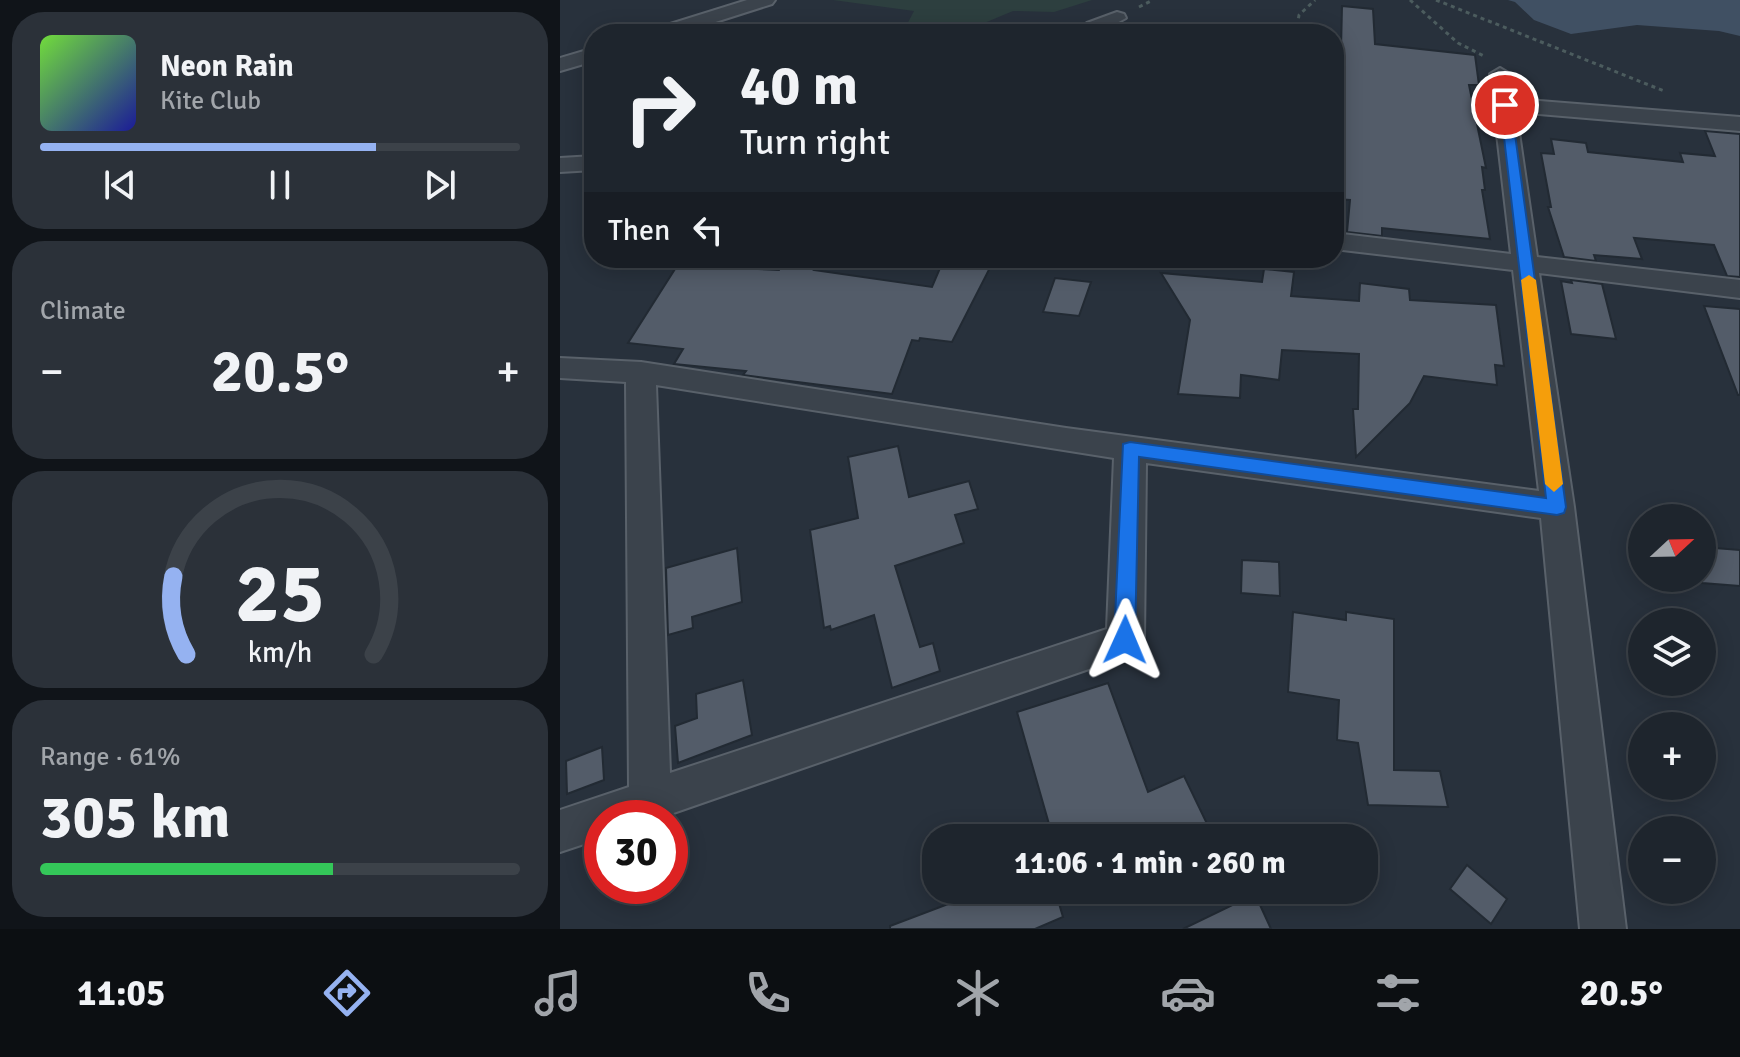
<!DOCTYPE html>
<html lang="en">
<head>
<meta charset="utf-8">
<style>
  :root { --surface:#1e252d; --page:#2b3139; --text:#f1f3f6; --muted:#a1a5aa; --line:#3c4249; --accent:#95b2f1 }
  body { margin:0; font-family:Signika,sans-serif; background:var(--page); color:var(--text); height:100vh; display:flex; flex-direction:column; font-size:30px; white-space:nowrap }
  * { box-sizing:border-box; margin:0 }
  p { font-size:26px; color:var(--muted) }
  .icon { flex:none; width:44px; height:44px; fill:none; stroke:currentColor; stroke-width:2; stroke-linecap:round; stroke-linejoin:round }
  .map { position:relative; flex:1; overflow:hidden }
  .panel { display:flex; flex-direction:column; gap:12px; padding:12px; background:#101419; width:560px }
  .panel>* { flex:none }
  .hud { position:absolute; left:24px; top:24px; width:760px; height:244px; border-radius:32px; box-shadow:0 4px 20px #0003,0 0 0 2px var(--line); background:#1e252d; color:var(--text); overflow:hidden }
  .needle { width:52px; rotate:68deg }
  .tools { position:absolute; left:1068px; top:504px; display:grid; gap:16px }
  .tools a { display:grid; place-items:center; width:88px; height:88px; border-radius:50%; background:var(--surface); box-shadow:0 4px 20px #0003,0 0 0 2px var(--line); font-size:40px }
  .speed { position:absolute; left:24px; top:800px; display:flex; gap:16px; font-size:40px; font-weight:700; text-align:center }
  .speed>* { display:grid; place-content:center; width:104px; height:104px; border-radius:50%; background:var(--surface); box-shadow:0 4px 20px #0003,0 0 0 2px var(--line); line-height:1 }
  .speed .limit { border:12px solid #d22; background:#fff; color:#111 }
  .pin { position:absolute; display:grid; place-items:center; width:68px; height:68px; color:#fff; margin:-34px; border:4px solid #fff; border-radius:50%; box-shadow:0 2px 8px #0007 }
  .me { position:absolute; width:88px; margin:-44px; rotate:1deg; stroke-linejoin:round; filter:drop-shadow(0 0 6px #0008) }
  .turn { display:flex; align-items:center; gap:28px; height:168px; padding:0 24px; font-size:36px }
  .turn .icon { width:104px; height:104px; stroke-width:2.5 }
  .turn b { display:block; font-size:56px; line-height:68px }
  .then { display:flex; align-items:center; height:76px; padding:0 24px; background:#0003; gap:16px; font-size:30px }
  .big { font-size:60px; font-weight:700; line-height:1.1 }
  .panel .tile { flex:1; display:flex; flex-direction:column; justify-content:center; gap:12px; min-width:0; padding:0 28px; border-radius:32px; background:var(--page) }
  .panel .dial { align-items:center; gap:0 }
  .dial svg { height:208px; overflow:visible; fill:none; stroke:var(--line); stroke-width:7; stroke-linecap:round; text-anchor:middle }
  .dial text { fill:var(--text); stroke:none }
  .song { display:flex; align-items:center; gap:24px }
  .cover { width:96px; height:96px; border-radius:12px; background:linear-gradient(135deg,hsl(100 70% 55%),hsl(240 70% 35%)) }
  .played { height:8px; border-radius:4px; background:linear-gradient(90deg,var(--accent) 70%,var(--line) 70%) }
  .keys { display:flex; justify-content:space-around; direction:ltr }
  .heat { display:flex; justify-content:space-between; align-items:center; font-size:44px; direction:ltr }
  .charge { height:12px; border-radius:6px; background:linear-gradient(90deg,#34c759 61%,var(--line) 0) }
  .trip { position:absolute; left:362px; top:824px; width:456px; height:80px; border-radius:32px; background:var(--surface); box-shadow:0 4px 20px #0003,0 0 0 2px var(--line); font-weight:700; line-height:80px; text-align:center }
  .tabs { display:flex; height:128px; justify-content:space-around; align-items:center; background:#0c0f12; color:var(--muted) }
  .tabs .icon { width:56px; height:56px }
  .tabs .current { color:var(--accent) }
  .tabs b { font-size:36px; color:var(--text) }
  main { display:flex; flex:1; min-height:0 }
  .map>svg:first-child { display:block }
  .green { fill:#2d3f3f }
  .water { fill:#405063 }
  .building { fill:#535c69; stroke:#222a33; stroke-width:2 }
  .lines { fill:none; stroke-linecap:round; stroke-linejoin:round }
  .street-casing { stroke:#59616a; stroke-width:4 }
  .path { stroke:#4c5c5e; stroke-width:3; stroke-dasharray:4 4; stroke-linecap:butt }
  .street { fill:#3b434c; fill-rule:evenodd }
  .route { fill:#1a73e8; stroke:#114b97; stroke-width:2 }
  .slow { fill:#f59e0b }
</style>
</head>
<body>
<main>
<section class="panel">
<div class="tile">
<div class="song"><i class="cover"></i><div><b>Neon Rain</b><p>Kite Club</p></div></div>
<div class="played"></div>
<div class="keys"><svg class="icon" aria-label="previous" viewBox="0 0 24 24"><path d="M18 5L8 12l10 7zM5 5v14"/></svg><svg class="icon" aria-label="pause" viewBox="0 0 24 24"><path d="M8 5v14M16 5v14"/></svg><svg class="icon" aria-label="next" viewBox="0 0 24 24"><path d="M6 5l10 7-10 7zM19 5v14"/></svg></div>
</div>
<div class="tile"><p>Climate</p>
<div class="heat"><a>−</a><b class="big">20.5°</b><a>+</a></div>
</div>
<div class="tile dial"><svg viewBox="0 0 100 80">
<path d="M14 69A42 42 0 1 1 86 69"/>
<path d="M14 69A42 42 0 0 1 9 39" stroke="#95b2f1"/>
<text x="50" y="56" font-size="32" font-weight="700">25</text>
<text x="50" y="72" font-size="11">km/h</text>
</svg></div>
<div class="tile"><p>Range · 61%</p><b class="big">305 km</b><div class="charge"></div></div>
</section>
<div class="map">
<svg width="1180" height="929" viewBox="0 0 1180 929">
  <rect width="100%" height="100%" fill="#28313c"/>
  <!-- green -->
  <path class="green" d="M273 0H532L494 12 453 11 398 34H342L354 11Z"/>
  <!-- water -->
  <path class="water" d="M948 0H1180V36L1159 31 1077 25 1011 34 974 20 955 2Z"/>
  <!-- building -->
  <g class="building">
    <path d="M782 6 813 9 815 44 915 55 919 85H909L926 168 922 167 925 190H922L930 239 822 228V236L787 232 790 200 774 199V49H781Z"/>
    <path d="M1145 131 1180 134V277L1167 276 1154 245 1074 238 1082 259 1034 255 1036 261 1004 257 988 207H991L981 153 994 154 991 139 1026 143 1028 152 1123 162 1120 153 1155 156Z"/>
    <path d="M122 258H156L150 267 219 270 226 259 259 262 254 270 372 287 383 261 388 258H435L392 342 360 338 359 341 352 340 332 394 183 375 186 371 114 364 123 349 68 343Z"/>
    <path d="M704 269 734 272 731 296 799 301 800 283 849 289 850 300 936 305 944 366 935 365 937 385 864 376 850 403 796 457 793 409H798L799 354 722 350 719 380 681 375 680 398 618 394 630 320 601 273 702 282Z"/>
    <path d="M495 278 531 282 519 316 483 312Z"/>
    <path d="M1011 280 1042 284 1056 339 1011 334 1001 281 1012 283Z"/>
    <path d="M1144 306 1180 309V395H1178Z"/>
    <path d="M338 446 349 497 409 481 418 509 395 515 404 543 335 566 360 647 373 643 380 671 332 688 314 615 271 630 270 626 264 628 250 530 298 518 288 457Z"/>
    <path d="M1142 547 1180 550V586L1142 583Z"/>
    <path d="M177 548 182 602 132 617 133 628 108 635 106 568Z"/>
    <path d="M682 560 719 562 720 596 681 593Z"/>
    <path d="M733 612 786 620V612L834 619V770L880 771 888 807 808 805 798 743 777 740 779 700 728 692Z"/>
    <path d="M183 680 192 735 118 763 115 726 137 718 136 694Z"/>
    <path d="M548 683 588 792 624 776 651 832 638 838H493L457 712Z"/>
    <path d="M42 747 44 780 7 794 6 761Z"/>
    <path d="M907 865 947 899 931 924 890 889Z"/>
    <path d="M425 890H522L498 900 503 917 475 929H330V926Z"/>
    <path d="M695 894 711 929H623Z"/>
  </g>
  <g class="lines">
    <!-- street casing -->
    <g class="street-casing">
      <g id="street">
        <path d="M187 0H215L212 4 118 34H88L91 30Z"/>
        <path d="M557 12 564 14 566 18 542 31 541 34H521L527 23Z"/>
        <path d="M34 48V61L0 71V58Z"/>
        <path d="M940 68 950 74 954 99 1180 117V131L956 112 977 257 1180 280V298L979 273 1014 507 1066 929H1020L981 518 586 463 584 640 578 652 99 818H42V838L0 852V810L69 787 66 382 0 378V358L81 362 506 428 979 491 953 270 774 249V233L951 254 930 74ZM96 385 554 458 547 629 110 773Z"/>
        <path d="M34 156V170L0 172V158Z"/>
      </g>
    </g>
    <!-- path -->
    <g class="path">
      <path d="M850 0 898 43 924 56"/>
      <path d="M876 0 1104 91"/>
      <path d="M579 7 593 0"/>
      <path d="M736 34 739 15 755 0"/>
    </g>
    <!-- street -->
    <use href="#street" class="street"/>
  </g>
  <!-- route -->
  <path class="route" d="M940 103 951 105 1006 507 1004 513 997 515 579 457 575 640 572 647 565 650 557 647 554 640 563 444 570 442 986 498Z"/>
  <!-- slow -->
  <path class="slow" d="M969 275 976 280 1003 484 994 492 985 484 961 280Z"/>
</svg>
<div class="tools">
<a><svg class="needle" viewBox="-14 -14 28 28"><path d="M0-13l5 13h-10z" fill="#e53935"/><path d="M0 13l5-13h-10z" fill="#a1a5aa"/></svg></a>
<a><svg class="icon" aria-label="layers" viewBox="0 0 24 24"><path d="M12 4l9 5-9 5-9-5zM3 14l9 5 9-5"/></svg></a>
<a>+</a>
<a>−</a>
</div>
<div class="speed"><div class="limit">30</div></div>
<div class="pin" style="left:945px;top:105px;background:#d93025"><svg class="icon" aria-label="arrive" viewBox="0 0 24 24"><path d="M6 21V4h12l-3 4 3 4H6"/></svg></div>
<svg class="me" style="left:565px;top:640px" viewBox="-20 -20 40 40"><path d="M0-17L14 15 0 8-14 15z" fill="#1a73e8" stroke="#fff" stroke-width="4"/></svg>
<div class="trip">11:06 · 1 min · 260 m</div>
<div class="hud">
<div class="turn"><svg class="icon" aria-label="right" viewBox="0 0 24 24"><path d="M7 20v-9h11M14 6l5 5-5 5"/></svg><div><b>40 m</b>Turn right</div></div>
<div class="then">Then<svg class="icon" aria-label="left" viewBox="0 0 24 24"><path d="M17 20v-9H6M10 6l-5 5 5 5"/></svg></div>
</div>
</div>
</main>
<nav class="tabs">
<b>11:05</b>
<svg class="icon current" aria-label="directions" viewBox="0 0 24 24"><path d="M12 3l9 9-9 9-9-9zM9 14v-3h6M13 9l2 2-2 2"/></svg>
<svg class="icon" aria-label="music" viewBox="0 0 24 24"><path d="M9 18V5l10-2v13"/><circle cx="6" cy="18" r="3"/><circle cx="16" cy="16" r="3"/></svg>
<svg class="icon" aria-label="phone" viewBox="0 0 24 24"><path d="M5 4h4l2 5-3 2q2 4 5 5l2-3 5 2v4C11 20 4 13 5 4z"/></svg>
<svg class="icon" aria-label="climate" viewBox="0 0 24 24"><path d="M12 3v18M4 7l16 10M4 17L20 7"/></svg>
<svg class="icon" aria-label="car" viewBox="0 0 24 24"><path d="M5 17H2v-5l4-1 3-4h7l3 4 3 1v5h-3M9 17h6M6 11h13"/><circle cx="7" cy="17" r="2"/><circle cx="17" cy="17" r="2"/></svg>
<svg class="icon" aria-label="filters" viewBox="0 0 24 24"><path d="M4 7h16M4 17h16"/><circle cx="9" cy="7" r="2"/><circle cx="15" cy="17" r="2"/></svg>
<b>20.5°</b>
</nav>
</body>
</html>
